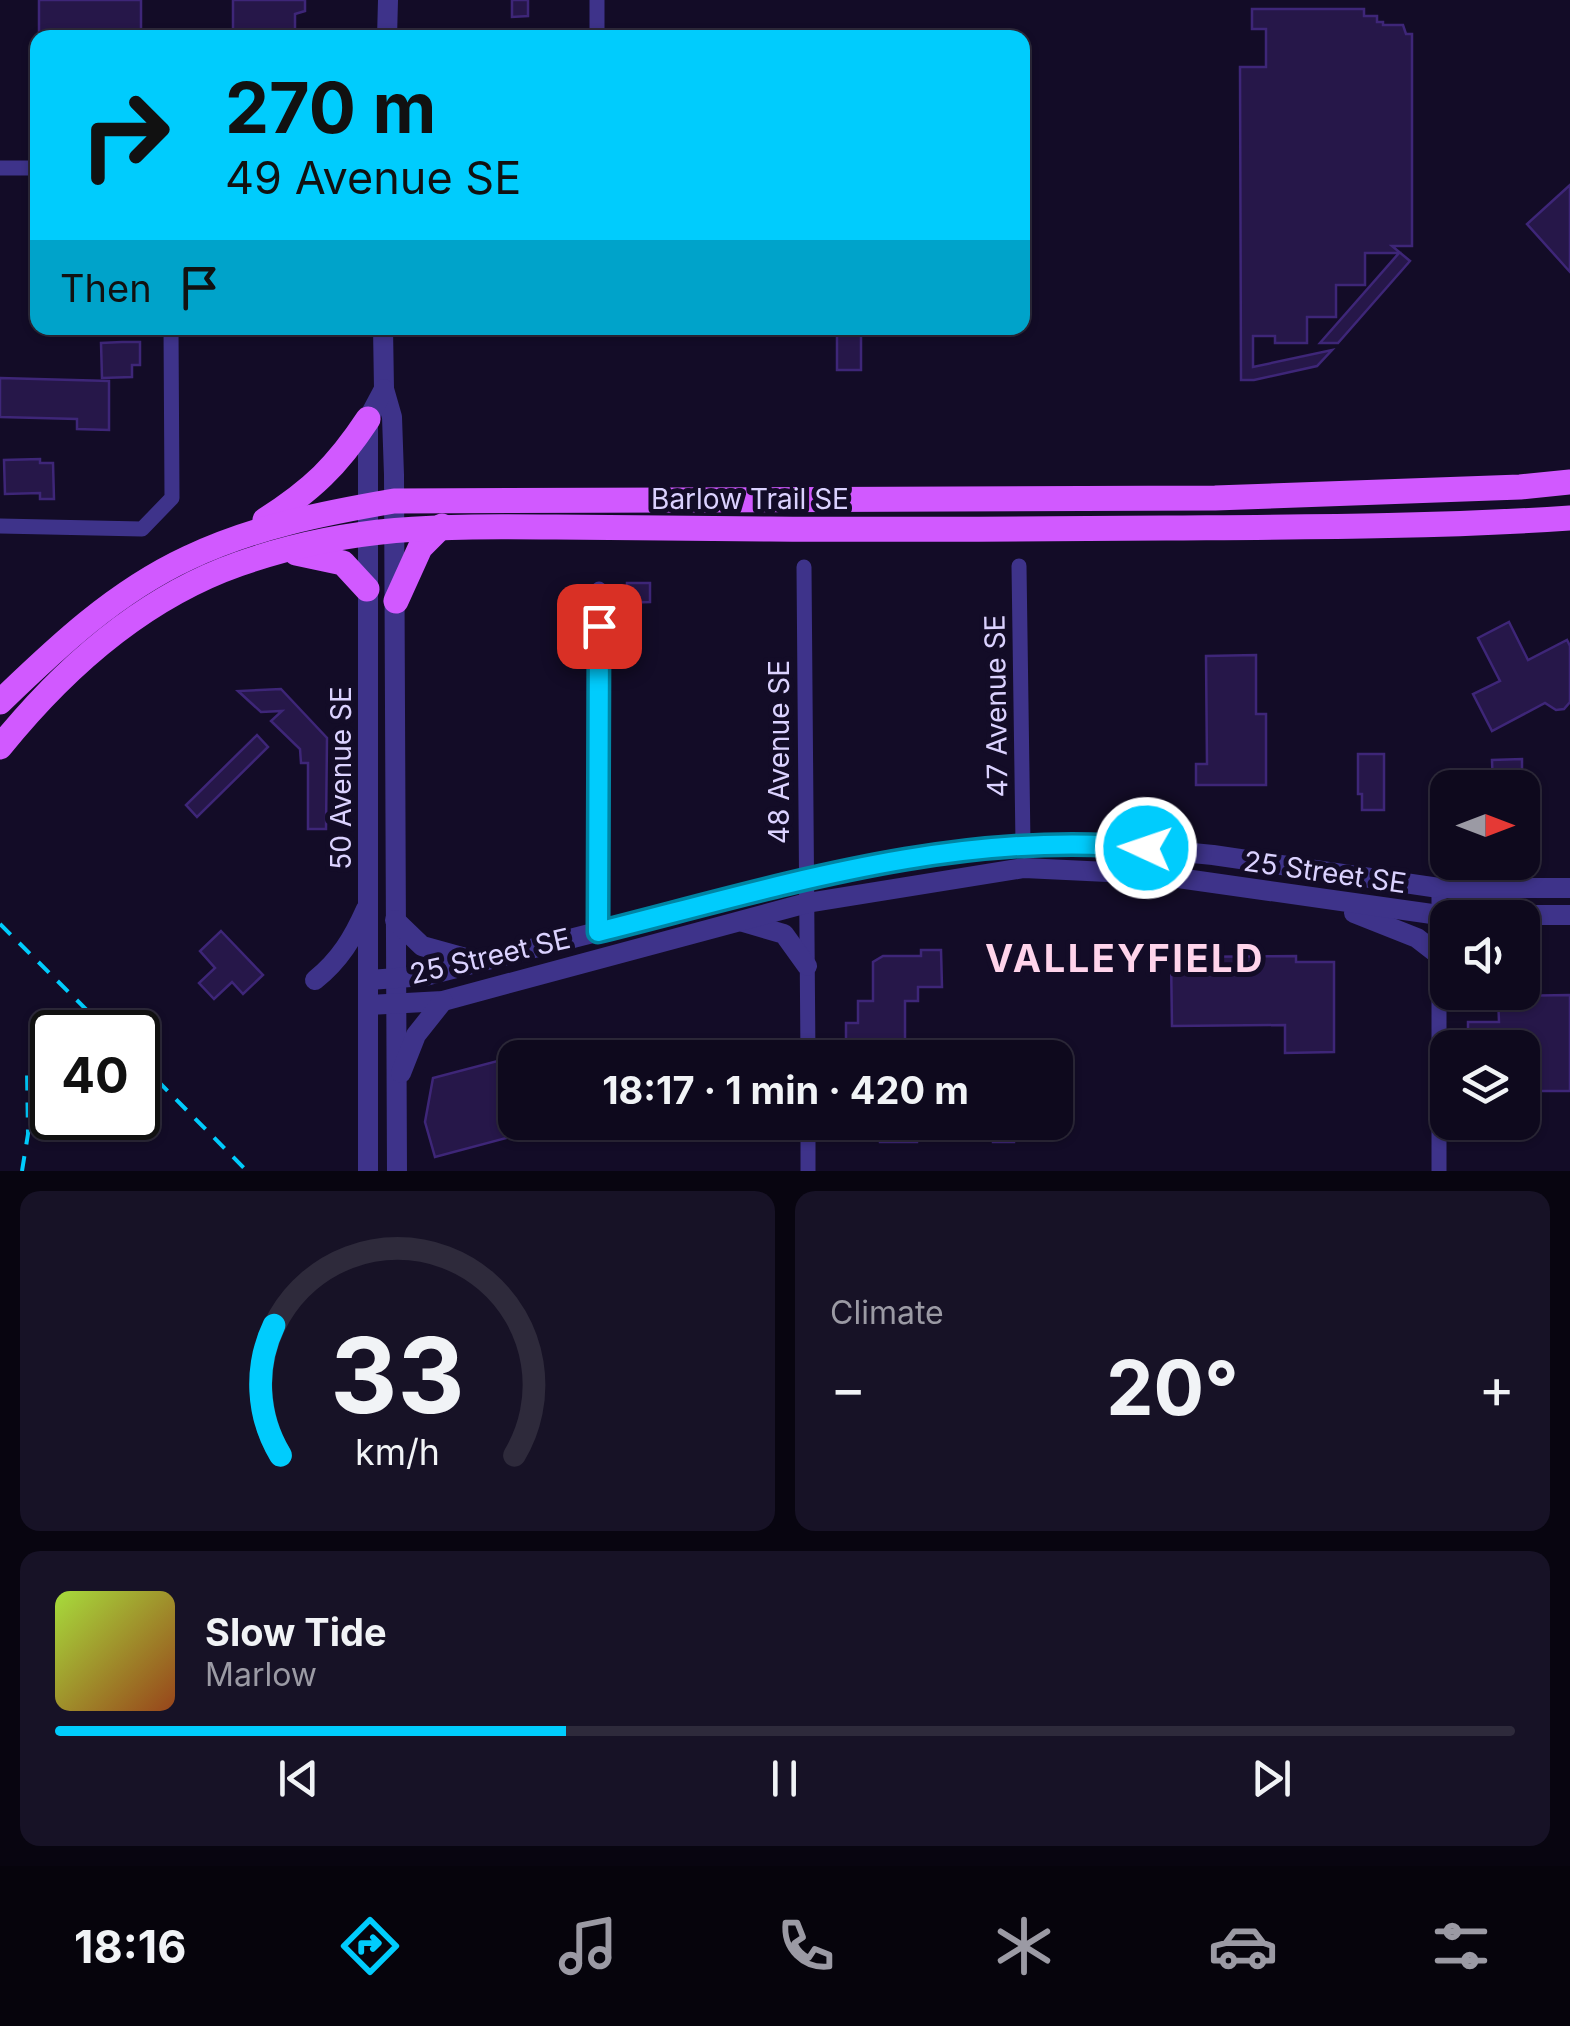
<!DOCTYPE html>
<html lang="en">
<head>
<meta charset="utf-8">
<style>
  :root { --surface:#0e091d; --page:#171226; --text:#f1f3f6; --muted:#9b9aa4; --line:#2e2a3b; --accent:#00ccfd }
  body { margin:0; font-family:Inter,sans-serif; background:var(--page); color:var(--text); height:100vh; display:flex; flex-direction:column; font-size:38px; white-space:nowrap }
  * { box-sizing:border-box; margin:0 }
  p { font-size:32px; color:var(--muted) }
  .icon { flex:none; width:55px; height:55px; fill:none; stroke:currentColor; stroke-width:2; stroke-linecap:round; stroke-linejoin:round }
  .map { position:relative; height:1171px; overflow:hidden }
  .sheet { display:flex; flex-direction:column; gap:20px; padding:20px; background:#080510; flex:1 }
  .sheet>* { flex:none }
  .banner { position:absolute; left:30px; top:30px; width:1000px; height:305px; border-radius:20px; box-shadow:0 2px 8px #0004,0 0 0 2px var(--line); background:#00ccfd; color:#111; overflow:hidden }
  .needle { width:65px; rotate:90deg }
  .controls { position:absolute; left:1430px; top:770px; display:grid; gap:20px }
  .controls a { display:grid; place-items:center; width:110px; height:110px; border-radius:20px; background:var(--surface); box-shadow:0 2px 8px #0004,0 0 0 2px var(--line); font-size:50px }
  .speed { position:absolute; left:30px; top:1010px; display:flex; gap:20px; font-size:50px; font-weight:700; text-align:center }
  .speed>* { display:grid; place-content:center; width:130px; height:130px; border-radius:50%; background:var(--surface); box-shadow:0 2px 8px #0004,0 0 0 2px var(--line); line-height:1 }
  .speed .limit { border:5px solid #111; border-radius:15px; background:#fff; color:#111 }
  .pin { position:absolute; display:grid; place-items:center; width:85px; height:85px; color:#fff; margin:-42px; border-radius:20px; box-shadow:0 5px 15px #0006 }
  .me { position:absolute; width:110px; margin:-55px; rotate:273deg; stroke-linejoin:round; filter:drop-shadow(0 0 8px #0008) }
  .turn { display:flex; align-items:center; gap:35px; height:210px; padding:0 30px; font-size:45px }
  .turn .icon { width:130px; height:130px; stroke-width:2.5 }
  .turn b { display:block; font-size:70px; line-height:85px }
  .then { display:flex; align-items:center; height:95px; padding:0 30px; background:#0003; gap:20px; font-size:38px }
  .big { font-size:75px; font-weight:700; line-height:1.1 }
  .sheet .widget { flex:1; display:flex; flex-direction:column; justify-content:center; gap:15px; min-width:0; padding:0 35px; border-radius:20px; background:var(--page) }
  .sheet .dial { align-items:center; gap:0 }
  .dial svg { height:260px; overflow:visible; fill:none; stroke:var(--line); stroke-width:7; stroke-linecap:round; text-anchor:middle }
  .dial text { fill:var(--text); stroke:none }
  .song { display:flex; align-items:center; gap:30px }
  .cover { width:120px; height:120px; border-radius:15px; background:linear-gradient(135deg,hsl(80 70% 55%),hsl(20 70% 35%)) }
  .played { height:10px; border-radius:5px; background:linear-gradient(90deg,var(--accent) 35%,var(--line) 35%) }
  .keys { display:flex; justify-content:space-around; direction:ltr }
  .heat { display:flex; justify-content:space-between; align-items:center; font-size:55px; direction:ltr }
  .sheet .tiles { flex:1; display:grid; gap:20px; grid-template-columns:1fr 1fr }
  .widget:last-child { grid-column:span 2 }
  .trip { position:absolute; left:498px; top:1040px; width:575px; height:100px; border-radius:20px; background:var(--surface); box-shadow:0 2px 8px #0004,0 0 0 2px var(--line); font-weight:700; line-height:100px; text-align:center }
  .tabs { display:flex; height:160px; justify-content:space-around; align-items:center; background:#06040c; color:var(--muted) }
  .tabs .icon { width:70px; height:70px }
  .tabs .selected { color:var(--accent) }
  .tabs b { font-size:45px; color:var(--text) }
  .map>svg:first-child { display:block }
  .building { fill:#261749; stroke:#3e2678; stroke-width:2.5 }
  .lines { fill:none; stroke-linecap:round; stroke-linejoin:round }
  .minor { stroke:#3e338a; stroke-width:15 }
  .tertiary { stroke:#3e338a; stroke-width:20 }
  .primary { stroke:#d159ff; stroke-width:25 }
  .rail { stroke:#00ccfd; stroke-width:4; stroke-dasharray:15 12; stroke-linecap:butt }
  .route-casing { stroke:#0085a4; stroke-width:25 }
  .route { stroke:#00ccfd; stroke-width:18 }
  .labels { text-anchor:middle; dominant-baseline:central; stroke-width:10; stroke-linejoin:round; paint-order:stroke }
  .street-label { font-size:28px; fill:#dbd2ff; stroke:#130c27 }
  .district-label { font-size:38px; font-weight:bold; letter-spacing:2.5px; fill:#ffd4eb; stroke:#130c27 }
</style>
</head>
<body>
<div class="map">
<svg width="1570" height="1171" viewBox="0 0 1570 1171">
  <rect width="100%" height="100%" fill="#130c27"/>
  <!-- building -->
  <g class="building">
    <rect x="39" y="0" width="102" height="38"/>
    <path d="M233 0H305V11L295 14V38H233Z"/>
    <path d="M512 0H528V16L512 17Z"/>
    <path d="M1252 9H1364V16H1377V22H1383V25H1403L1406 34H1412V246H1392L1410 261 1338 343H1320L1399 253H1365V285H1336V317H1307V343H1275V336H1253V367L1332 350 1317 366 1254 380H1241L1240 67H1266V29H1252Z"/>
    <path d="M1570 185V272L1527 224Z"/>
    <rect x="837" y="328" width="24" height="42"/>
    <path d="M122 342H140V365H132V377L102 378 101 343Z"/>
    <path d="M0 378 109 381V430L77 429V419L0 417Z"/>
    <path d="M40 459V463H53L54 499H40V493L5 494 4 460Z"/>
    <path d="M627 583H650V602L622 603V591H627Z"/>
    <path d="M1509 622 1528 660 1567 640 1570 646V702L1564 709 1556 710 1545 703 1492 731 1473 694 1500 681 1478 638Z"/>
    <path d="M1256 655V714H1266V785H1196V764H1207L1206 656Z"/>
    <path d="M281 689 327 738 326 829H308V763H301L300 749 271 721 282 711 261 712 238 691Z"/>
    <path d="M257 735 268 747 197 817 186 805Z"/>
    <path d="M1358 754H1384V810H1362V794H1358Z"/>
    <path d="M1522 759V788H1493L1492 760Z"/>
    <path d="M221 931 263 975 243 994 232 982 214 999 199 983 215 968 200 951Z"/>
    <path d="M921 950H941L942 987H918V1001H905V1058H846V1023H858V1001H873V962L883 956H921Z"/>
    <path d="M1296 956V962H1334V1052L1285 1053V1025L1172 1026 1171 957Z"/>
    <path d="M1570 995V1091H1522V1048H1468V1022H1499L1498 996Z"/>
    <path d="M513 1057 515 1122H550L551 1126 435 1157 425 1122 433 1078Z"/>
    <rect x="880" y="1122" width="37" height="20"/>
    <rect x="993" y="1122" width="21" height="20"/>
  </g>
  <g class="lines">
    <!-- minor -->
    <g class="minor">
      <path d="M597 38V0"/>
      <path d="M0 168H38"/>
      <path d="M0 526 142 529 172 498 171 328"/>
      <path d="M1019 566 1023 844"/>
      <path d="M804 567 808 1058"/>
      <path d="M598 933 599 589"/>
      <path d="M808 1122V1171"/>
      <path d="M1439 1171V888"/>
    </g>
    <!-- tertiary -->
    <g class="tertiary">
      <path d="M387 38 388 0"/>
      <path d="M383 328 384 389 392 417 394 475 397 1171"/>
      <path d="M1354 913 1417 938 1439 955"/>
      <path d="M395 920 422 946 476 961"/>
      <path d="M743 922 784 934 807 966"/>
      <path d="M315 980C340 960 353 938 366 909"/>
      <path d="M369 980 425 976 804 879 909 857 1023 844 1121 846 1213 855 1439 888H1570"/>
      <path d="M369 1005 443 1001 807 903 1024 868 1150 874 1439 915H1570"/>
      <path d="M401 1073 416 1035 443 1001"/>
      <path d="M368 1171V419L384 389"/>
    </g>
    <!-- primary -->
    <g class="primary">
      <path d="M265 520C312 490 337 466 368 419"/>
      <path d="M296 553 343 563 367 589"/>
      <path d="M396 601 420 548 442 526"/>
      <path d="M0 702C57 647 115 592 188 558 253 527 324 513 394 501L1215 498 1520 487 1570 482"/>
      <path d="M0 747C63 669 142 598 239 564 350 525 441 526 556 527 627 528 699 528 770 529 902 530 1034 529 1166 528 1301 527 1435 527 1570 518"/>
    </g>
    <!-- rail -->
    <g class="rail">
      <path d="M0 924 109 1032"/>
      <path d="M138 1061 247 1171"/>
      <path d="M22 1171 28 1134 27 1069"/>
    </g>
  </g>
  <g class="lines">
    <!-- route casing -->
    <g class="route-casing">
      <path id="route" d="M599 626 598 932C777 887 958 829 1146 848"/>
    </g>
    <!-- route -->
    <use href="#route" class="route"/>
  </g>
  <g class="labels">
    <!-- street labels -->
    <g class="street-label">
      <text x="750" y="499">Barlow Trail SE</text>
      <text transform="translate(996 706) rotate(-91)">47 Avenue SE</text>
      <text transform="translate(779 752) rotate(-90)">48 Avenue SE</text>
      <text transform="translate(341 778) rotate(-90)">50 Avenue SE</text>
      <text transform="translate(1325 872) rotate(8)">25 Street SE</text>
      <text transform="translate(490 956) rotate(-13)">25 Street SE</text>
    </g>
    <!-- district labels -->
    <g class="district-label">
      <text x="1125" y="958">VALLEYFIELD</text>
    </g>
  </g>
</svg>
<div class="controls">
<a><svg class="needle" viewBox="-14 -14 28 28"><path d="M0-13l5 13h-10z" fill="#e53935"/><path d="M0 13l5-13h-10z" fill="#9b9aa4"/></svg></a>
<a><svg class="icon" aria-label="sound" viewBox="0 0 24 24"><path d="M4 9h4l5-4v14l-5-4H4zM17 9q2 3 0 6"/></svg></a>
<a><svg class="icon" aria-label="layers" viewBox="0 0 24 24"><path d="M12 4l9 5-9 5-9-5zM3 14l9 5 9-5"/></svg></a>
</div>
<div class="speed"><div class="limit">40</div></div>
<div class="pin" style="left:599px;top:626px;background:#d93025"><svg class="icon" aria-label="arrive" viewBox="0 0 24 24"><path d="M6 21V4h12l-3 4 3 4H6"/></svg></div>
<svg class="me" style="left:1146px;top:848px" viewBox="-20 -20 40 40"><circle r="17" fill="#00ccfd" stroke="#fff" stroke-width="3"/><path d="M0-11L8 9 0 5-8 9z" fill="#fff"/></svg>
<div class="trip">18:17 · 1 min · 420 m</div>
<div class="banner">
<div class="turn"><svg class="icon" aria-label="right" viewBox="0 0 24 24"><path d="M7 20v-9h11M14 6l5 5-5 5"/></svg><div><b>270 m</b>49 Avenue SE</div></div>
<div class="then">Then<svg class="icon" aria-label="arrive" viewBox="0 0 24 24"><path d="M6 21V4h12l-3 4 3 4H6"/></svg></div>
</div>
</div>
<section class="sheet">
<div class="tiles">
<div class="widget dial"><svg viewBox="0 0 100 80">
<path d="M14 69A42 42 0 1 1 86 69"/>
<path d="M14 69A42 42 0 0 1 12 29" stroke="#00ccfd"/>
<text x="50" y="56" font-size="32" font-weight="700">33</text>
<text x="50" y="72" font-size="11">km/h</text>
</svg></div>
<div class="widget"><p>Climate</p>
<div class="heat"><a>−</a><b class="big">20°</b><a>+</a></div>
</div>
<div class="widget">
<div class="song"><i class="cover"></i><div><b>Slow Tide</b><p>Marlow</p></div></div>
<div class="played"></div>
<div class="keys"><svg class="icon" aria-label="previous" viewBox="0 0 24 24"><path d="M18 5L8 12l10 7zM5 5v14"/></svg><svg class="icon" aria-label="pause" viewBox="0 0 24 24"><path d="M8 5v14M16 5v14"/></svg><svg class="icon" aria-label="next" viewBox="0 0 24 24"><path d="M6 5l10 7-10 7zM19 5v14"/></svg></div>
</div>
</div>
</section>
<nav class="tabs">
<b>18:16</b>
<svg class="icon selected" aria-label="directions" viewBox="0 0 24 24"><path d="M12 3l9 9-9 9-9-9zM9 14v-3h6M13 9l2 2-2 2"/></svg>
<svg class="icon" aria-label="music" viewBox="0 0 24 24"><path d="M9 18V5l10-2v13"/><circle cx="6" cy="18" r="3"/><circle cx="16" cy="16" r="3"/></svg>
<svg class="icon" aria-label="phone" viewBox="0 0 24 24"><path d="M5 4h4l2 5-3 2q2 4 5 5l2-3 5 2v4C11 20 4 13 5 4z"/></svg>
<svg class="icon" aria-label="climate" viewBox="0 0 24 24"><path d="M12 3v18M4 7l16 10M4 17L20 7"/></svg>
<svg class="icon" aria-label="car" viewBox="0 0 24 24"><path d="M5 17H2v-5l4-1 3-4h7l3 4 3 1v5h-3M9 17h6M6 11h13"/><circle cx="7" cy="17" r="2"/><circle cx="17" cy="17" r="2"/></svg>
<svg class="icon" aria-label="filters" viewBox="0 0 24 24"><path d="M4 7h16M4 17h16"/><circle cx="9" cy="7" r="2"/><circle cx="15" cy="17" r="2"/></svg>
</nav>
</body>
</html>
